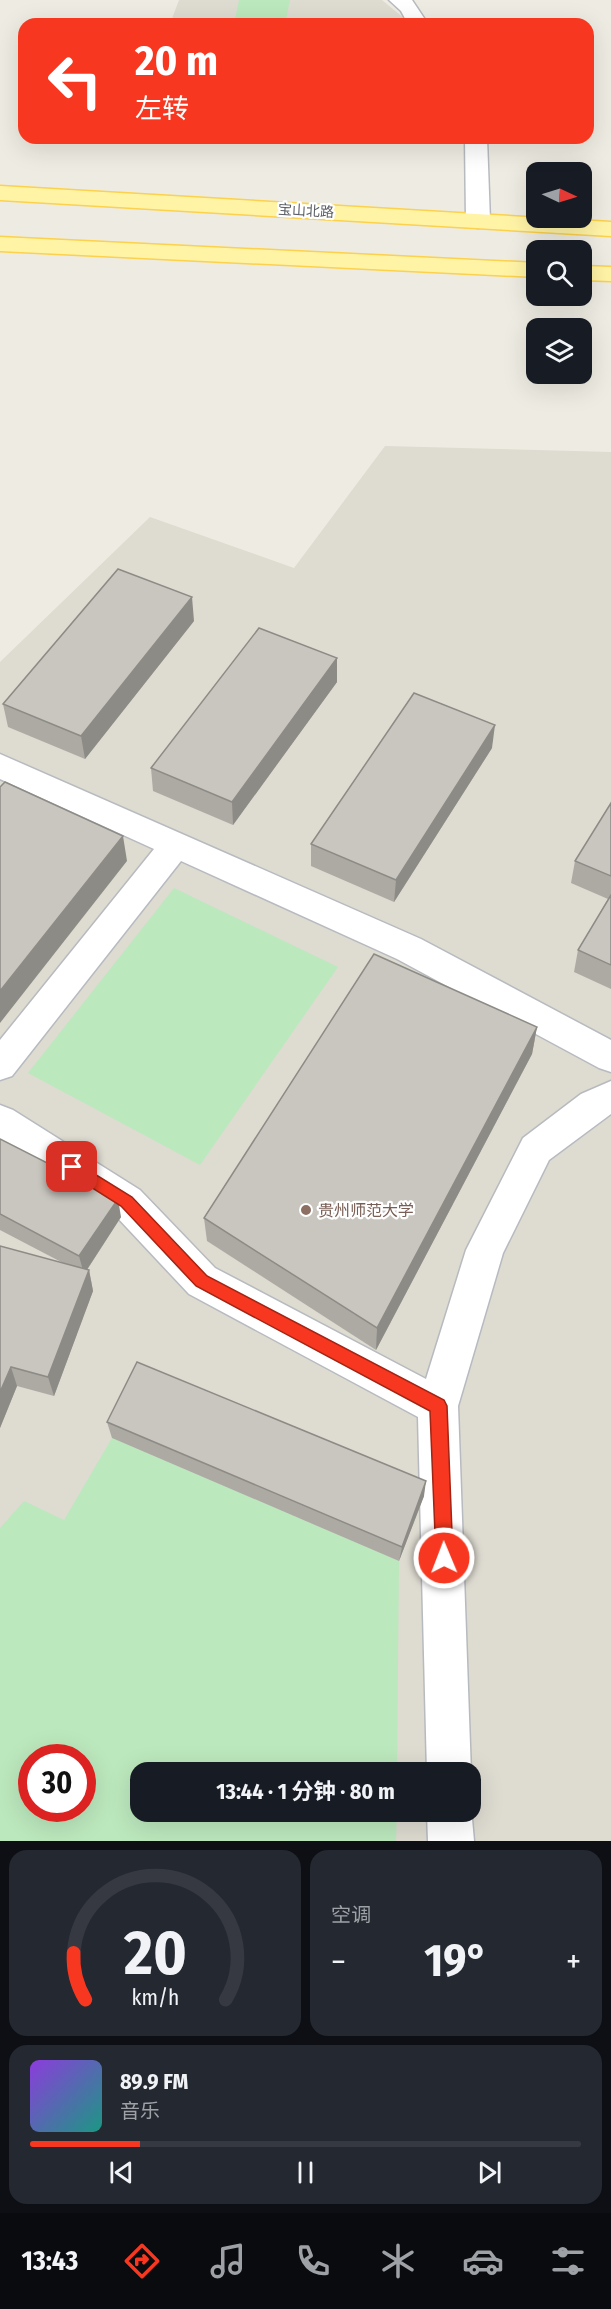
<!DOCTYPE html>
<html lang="zh">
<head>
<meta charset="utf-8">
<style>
  :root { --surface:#171b24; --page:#242831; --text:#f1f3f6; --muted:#9ea1a6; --line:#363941; --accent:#f7371f }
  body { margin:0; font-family:"Fira Sans Condensed","Noto Sans SC",sans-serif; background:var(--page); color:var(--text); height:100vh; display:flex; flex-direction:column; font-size:22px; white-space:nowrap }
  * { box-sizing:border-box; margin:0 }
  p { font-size:20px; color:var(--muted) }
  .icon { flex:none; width:33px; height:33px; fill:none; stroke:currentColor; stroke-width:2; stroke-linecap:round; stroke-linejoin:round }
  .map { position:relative; height:1841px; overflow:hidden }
  .panel { display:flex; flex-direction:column; gap:9px; padding:9px; background:#0d0f14; flex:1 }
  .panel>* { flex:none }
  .hud { position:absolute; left:18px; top:18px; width:576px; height:126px; border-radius:18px; box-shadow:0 6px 24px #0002; background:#f7371f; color:#fff; overflow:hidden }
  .needle { width:39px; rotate:94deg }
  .controls { position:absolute; left:526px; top:162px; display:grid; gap:12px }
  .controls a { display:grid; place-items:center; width:66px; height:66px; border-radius:12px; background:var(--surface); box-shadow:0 6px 24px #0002; font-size:30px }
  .speed { position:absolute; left:18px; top:1744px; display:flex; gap:12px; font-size:30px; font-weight:700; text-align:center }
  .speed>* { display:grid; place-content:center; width:78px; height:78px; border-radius:50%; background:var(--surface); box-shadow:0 6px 24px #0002; line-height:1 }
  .speed .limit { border:9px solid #d22; background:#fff; color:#111 }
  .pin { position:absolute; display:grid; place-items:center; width:51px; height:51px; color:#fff; margin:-26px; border-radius:12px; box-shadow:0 3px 9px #0006 }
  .me { position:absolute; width:66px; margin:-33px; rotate:359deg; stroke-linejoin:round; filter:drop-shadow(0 0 4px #0008) }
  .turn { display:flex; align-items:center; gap:21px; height:126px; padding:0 18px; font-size:27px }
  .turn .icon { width:78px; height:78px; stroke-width:2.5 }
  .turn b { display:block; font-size:42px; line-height:51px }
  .big { font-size:45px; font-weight:700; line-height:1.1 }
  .panel .tile { flex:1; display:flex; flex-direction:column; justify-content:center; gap:9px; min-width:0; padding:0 21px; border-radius:18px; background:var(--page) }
  .panel .dial { align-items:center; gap:0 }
  .dial svg { height:156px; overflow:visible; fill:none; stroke:var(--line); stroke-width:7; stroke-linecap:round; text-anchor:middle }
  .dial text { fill:var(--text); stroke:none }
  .song { display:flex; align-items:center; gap:18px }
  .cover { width:72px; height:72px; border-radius:9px; background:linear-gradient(135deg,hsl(270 70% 55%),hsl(170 70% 35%)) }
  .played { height:6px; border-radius:3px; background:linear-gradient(90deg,var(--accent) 20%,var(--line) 20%) }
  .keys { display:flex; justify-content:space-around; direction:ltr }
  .heat { display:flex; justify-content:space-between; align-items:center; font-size:33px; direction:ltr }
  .panel .tiles { flex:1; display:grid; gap:9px; grid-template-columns:1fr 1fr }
  .tile:last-child { grid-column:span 2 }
  .trip { position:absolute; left:130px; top:1762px; width:351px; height:60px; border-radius:18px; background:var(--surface); box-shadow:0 6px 24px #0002; font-weight:700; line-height:60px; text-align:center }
  .tab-bar { display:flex; height:96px; justify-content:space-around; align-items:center; background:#090b0e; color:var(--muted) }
  .tab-bar .icon { width:42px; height:42px }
  .tab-bar .current { color:var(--accent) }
  .tab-bar b { font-size:27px; color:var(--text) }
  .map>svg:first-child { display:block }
  .education { fill:#dedbd1; fill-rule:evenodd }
  .green { fill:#bce8bd; fill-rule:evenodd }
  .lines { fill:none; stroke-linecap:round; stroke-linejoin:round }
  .minor-casing { stroke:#b7babf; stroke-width:3 }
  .major-casing { stroke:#fcd14d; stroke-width:3 }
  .minor { fill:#fff; fill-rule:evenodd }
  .major { fill:#fff4a6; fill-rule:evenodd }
  .wall { fill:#adaaa4 }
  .shaded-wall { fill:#8d8b86 }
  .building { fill:#c9c6bf; stroke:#8d8b86; stroke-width:1.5 }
  .route { fill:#f7371f; stroke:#a12414; stroke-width:1.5 }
  .education-dot { fill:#8d6e63; stroke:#fff; stroke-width:2 }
  .labels { text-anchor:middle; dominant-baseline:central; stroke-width:4.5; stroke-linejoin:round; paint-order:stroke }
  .far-street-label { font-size:14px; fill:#5a5e64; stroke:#fff }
  .education-label { font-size:16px; fill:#785e54; stroke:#fff; text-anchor:start }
</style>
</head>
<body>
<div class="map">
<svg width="611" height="1841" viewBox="0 0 611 1841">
  <rect width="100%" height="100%" fill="#eeece2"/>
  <!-- education -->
  <g class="education">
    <path d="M179 0H382L411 24H170Z"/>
    <path d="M385 446 611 452V1841H0V662L150 517 294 568ZM32 1758H82V1809H32ZM141 1773H471V1812H141Z"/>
  </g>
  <!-- green -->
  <g class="green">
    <path d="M239 0H290L285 24H234Z"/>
    <path d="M174 888 338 967 200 1165 28 1073Z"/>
    <path d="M112 1438 399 1561 397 1773H141V1812H397L396 1841H0V1528L24 1501 64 1520ZM32 1758H82V1809H32Z"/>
  </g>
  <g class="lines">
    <!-- minor casing -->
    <g class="minor-casing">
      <g id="minor">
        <path d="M389 0H412L428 24H408L401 11Z"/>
        <path d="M465 138H487L490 221 486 226 478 228 470 226 466 221Z"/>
        <path d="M0 754 421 939 611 1040V1072L599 1068 397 959 181 861 12 1076 0 1080V1040L154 849 0 779Z"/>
        <path d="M611 1081V1114L549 1160 503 1253 458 1406 471 1773H427L418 1417 189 1294 114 1214 0 1140V1105L13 1110 140 1190 215 1268 426 1379 466 1250 523 1138 581 1094Z"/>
        <path d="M471 1808 474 1841H428L427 1812H471Z"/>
      </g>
    </g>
    <!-- major casing -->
    <g class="major-casing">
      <g id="major">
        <path d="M0 186 611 222V236L0 200Z"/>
        <path d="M0 237 537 263V277L0 251Z"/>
        <path d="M582 266 611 267V281L582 280Z"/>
      </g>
    </g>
    <!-- minor -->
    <use href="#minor" class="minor"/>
    <!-- major -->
    <use href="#major" class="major"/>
  </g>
  <!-- wall -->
  <g class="wall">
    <path d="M194 621 85 759 8 727 3 704Z"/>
    <path d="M337 658V682L233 825 153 791 151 768Z"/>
    <path d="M492 748 394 902 311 866V844Z"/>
    <path d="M611 803V989L574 972 578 950 608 899 571 883 575 861Z"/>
    <path d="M537 1027 532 1054 376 1350 207 1241 204 1218Z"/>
    <path d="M0 1139 121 1217 87 1270H89L93 1291 54 1396 17 1386 0 1428V1246L65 1264 0 1230Z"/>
    <path d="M107 1422 424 1496 399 1561 112 1438Z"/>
  </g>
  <!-- shaded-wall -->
  <g class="shaded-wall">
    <path d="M192 597 194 621 85 759 81 736Z"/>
    <path d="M337 658V682L233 825 232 802Z"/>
    <path d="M495 725 492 748 394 902 396 880Z"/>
    <path d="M123 836 127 861 0 1023V991Z"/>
    <path d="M537 1027 532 1054 376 1350 377 1328Z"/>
    <path d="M118 1199 121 1217 84 1274 79 1256Z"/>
    <path d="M89 1270 93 1291 54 1396 48 1377Z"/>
    <path d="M11 1367 17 1386 0 1428V1392Z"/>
    <path d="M426 1481 424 1496 399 1561 402 1547Z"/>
  </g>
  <!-- building -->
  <g class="building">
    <path d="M118 569 192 597 81 736 3 704Z"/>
    <path d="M259 628 337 658 232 802 151 768Z"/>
    <path d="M414 693 495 725 396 880 311 844Z"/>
    <path d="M5 782 123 836 0 991V787Z"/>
    <path d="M611 803V876L575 861Z"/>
    <path d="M611 895V965L578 950Z"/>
    <path d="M374 954 537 1027 377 1328 204 1218Z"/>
    <path d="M0 1139 118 1199 79 1256 0 1214Z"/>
    <path d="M0 1246 89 1270 48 1377 11 1367 0 1392Z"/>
    <path d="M137 1362 426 1481 402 1547 107 1422Z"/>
  </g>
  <!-- route -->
  <path class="route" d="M72 1160 132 1197 207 1276 444 1400 447 1406 453 1558 451 1564 444 1566 438 1564 436 1558 430 1411 196 1286 121 1206 67 1172 65 1167 67 1162Z"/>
  <!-- markers -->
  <circle class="education-dot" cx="306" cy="1210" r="6"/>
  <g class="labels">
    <!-- far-street labels -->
    <g class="far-street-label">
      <text transform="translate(306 211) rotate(3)">宝山北路</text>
    </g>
    <!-- education labels -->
    <g class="education-label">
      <text x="318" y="1210">贵州师范大学</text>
    </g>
  </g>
</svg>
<div class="controls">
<a><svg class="needle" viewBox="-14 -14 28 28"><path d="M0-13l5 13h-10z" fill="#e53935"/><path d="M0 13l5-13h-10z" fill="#9ea1a6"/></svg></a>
<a><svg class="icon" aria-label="search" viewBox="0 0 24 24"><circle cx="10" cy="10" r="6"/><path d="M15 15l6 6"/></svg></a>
<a><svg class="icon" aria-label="layers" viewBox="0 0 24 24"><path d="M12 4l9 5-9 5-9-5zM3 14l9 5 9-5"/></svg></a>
</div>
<div class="speed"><div class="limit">30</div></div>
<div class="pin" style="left:72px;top:1167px;background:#d93025"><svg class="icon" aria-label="arrive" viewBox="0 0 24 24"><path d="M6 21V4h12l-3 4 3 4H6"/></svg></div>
<svg class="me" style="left:444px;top:1558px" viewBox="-20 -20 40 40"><circle r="17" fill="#f7371f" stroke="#fff" stroke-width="3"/><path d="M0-11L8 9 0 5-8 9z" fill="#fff"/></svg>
<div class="trip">13:44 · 1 分钟 · 80 m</div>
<div class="hud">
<div class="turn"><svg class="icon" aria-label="left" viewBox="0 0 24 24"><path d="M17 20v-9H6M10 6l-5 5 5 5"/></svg><div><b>20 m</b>左转</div></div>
</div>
</div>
<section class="panel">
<div class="tiles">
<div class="tile dial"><svg viewBox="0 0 100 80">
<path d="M14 69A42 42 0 1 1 86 69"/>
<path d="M14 69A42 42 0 0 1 8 45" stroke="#f7371f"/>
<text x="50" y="56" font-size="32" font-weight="700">20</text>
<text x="50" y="72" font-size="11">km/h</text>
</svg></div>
<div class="tile"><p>空调</p>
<div class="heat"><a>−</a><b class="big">19°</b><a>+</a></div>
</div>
<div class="tile">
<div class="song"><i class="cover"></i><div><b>89.9 FM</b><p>音乐</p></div></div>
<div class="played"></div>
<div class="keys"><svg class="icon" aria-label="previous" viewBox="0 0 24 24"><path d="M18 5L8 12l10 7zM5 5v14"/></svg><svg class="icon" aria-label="pause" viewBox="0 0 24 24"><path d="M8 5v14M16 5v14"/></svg><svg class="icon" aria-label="next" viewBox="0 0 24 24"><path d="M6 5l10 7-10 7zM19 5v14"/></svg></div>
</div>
</div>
</section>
<nav class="tab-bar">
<b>13:43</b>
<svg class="icon current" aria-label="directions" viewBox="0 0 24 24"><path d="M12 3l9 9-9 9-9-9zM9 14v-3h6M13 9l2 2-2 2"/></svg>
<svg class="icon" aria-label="music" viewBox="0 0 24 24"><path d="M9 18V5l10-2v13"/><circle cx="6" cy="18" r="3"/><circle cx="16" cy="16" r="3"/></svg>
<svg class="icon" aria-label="phone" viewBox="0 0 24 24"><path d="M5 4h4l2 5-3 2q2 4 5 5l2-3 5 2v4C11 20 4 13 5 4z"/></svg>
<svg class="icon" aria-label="climate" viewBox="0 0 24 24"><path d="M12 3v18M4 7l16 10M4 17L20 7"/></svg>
<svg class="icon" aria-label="car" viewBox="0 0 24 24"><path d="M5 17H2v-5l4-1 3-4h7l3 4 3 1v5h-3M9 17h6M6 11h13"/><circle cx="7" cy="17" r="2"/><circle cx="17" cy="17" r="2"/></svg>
<svg class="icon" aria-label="filters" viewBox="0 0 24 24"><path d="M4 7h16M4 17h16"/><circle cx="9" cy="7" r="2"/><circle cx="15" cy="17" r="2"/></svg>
</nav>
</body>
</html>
